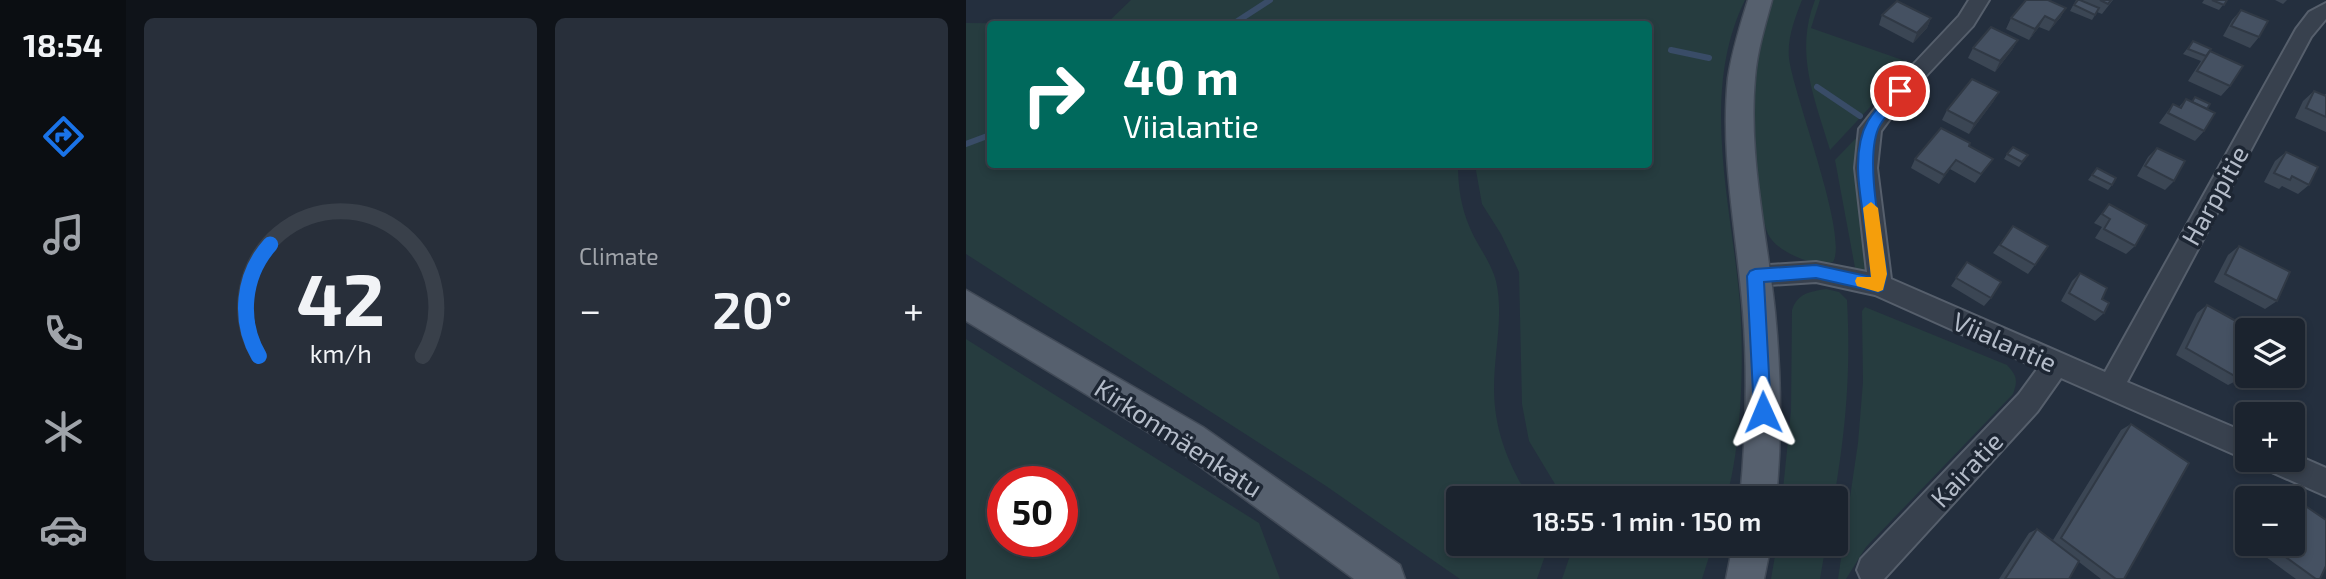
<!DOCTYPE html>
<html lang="en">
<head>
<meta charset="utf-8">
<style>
  :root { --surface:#1b232e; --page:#282f3a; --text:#f1f3f6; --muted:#a0a4aa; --line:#39404a; --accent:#1a73e8 }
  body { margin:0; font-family:"Exo 2",sans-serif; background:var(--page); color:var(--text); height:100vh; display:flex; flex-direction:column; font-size:26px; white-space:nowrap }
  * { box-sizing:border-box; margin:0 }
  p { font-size:23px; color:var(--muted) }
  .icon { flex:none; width:38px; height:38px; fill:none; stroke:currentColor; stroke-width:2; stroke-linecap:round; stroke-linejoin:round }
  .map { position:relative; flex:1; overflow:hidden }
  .drawer { display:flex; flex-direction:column; gap:18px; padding:18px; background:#0f1319; width:840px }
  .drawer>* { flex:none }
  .hud { position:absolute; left:21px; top:21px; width:665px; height:147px; border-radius:7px; box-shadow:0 4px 10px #0003,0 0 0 2px var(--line); background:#00695c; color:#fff; overflow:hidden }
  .buttons { position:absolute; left:1269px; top:318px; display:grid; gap:14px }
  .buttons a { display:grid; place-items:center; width:70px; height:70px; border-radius:7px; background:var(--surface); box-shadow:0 4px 10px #0003,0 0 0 2px var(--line); font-size:35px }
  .speed { position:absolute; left:21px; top:466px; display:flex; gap:14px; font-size:35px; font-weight:700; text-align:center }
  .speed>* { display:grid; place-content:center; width:91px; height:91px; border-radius:50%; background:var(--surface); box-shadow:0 4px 10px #0003,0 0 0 2px var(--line); line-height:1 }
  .speed .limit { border:10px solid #d22; background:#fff; color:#111 }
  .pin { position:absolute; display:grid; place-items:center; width:60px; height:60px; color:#fff; margin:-30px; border:4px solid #fff; border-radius:50%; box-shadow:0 2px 7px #0007 }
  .me { position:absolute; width:77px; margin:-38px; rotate:359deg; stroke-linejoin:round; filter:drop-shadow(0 0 5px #0008) }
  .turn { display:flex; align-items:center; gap:24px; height:147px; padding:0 21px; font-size:32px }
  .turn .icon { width:91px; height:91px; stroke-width:2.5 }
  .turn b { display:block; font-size:49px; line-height:60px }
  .big { font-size:52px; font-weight:600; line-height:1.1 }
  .drawer .tile { flex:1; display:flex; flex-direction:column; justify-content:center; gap:10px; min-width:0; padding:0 24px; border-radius:10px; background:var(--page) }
  .drawer .dial { align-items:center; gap:0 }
  .dial svg { height:182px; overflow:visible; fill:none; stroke:var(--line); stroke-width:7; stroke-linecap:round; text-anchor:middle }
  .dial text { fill:var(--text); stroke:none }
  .heat { display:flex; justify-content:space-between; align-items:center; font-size:38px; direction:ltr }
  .drawer .tiles { flex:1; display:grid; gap:18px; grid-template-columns:repeat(2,1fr) }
  .trip { position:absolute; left:480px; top:486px; width:402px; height:70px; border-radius:7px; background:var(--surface); box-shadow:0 4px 10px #0003,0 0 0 2px var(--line); font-weight:600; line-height:70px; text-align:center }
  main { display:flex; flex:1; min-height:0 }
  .menu { display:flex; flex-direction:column; width:126px; justify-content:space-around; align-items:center; background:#0b0e12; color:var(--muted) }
  .menu .icon { width:49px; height:49px }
  .menu .current { color:var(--accent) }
  .menu b { font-size:32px; color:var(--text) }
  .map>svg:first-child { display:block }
  .green { fill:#263c3f; fill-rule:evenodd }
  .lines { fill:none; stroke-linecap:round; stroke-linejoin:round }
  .stream { stroke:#394c67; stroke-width:6 }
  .minor-casing { stroke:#565f6c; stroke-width:4 }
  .major-casing { stroke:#414a57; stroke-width:3 }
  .minor { fill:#38414e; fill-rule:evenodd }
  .major { fill:#56606e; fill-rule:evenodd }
  .wall { fill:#3b4654 }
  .shaded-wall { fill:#303945 }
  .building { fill:#455162; stroke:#303945; stroke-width:2 }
  .route { fill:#1a73e8; stroke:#114b97; stroke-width:2 }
  .slow { fill:#f59e0b }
  .labels { text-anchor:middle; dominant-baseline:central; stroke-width:7; stroke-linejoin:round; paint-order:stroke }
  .street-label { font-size:26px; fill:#b4bcc9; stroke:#1d2633 }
</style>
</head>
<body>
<main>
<nav class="menu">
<b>18:54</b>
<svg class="icon current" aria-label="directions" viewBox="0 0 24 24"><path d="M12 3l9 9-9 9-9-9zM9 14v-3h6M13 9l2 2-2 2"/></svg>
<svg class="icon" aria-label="music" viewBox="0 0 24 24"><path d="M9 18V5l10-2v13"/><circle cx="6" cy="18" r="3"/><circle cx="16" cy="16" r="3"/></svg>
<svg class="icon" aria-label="phone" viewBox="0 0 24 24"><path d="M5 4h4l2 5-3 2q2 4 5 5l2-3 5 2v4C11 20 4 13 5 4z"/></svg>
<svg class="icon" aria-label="climate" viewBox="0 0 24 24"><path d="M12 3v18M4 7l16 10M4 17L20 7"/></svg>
<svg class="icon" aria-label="car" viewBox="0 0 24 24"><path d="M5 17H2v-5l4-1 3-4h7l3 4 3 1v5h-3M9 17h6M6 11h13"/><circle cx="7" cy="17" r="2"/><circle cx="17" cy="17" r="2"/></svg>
</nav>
<section class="drawer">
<div class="tiles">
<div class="tile dial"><svg viewBox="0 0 100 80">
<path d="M14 69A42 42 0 1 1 86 69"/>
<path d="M14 69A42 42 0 0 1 19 20" stroke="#1a73e8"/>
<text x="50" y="56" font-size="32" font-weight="700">42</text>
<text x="50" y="72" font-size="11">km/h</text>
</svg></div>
<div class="tile"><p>Climate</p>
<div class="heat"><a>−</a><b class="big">20°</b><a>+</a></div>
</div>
</div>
</section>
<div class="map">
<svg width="1360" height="579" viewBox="0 0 1360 579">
  <rect width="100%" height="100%" fill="#242f3e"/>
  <!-- green -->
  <g class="green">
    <path d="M165 0H779C733 94 766 205 774 304 778 360 776 445 760 499H598L563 441 556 404 553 272 535 234 516 204 509 165 682 164V24H140Z"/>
    <path d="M803 0H836C829 18 821 38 823 58 827 94 883 236 867 262 849 268 810 252 802 234 792 210 781 122 784 95 787 64 796 31 803 0Z"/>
    <path d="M849 0H854L845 28 945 63 864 150C849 99 828 53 849 0Z"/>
    <path d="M0 23 91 24H24V164L492 165C492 187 495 207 504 228 511 245 525 262 530 281 538 316 528 352 528 388 528 430 542 464 564 499H492V544H583L571 579H494L360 486 0 254Z"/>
    <path d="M893 135 904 268 894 276 890 273 869 160Z"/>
    <path d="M860 289 873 292 881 300C885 371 880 428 868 499H816L825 411 826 310C832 293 843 292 860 289Z"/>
    <path d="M899 307 1041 365C1051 376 1052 380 1047 394L900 547 880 579H872L892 443 897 382 896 311Z"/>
    <path d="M0 339 293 523 314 579H0ZM37 481H96V541H37Z"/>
    <path d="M608 544H747L736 579H596Z"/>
    <path d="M811 544H860L854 579H805Z"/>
  </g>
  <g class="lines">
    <!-- stream -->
    <g class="stream">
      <path d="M267 24 304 0"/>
      <path d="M705 50 743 58"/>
      <path d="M851 87 894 116"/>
      <path d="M0 144 24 135"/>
    </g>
    <!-- minor casing -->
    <g class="minor-casing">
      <g id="minor">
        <path d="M1003 0H1023L1007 26 941 96 915 131 911 168 925 279 1139 372 1330 29 1343 12 1360 3V19L1345 37 1161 382 1281 433V460L1095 378 1071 412 918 579H895L891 570 895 559 1053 394 1072 368 909 295 850 282 789 286 780 283 777 276 780 269 789 266 850 262 901 272 889 168 893 129 927 86 993 16Z"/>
        <path d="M1326 453 1360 468V496L1301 470 1297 460H1326Z"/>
      </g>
    </g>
    <!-- major casing -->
    <g class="major-casing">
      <g id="major">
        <path d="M782 0H806C799 26 791 51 789 78 782 157 801 234 809 312 815 374 816 437 810 499H774C780 437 782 374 777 312 771 234 754 156 762 78 766 51 774 26 782 0Z"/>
        <path d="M0 290 237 427 434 565 439 579H388L213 451 0 321Z"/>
        <path d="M767 544H805L798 579H760Z"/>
      </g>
    </g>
    <!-- minor -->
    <use href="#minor" class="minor"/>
    <!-- major -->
    <use href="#major" class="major"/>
  </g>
  <!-- wall -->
  <g class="wall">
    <path d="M1110 0H1147L1136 14 1131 12 1126 20 1104 11Z"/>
    <path d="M1238 0H1261L1253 10 1236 3Z"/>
    <path d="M1309 0H1321L1317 4Z"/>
    <path d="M1100 8 1094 18 1083 31 1073 27 1063 40 1040 29 1045 18Z"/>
    <path d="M1275 10 1293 37 1284 48 1257 36 1266 20Z"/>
    <path d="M916 15 965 18 961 28 947 43 913 25Z"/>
    <path d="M1052 40 1046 50 1029 72 1002 58 1007 48Z"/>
    <path d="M1227 41 1264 86 1255 96 1222 81 1235 61 1217 54Z"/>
    <path d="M1348 91 1358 95 1360 94V132L1329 118 1337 101Z"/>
    <path d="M1033 92 1027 102 1003 134 976 120 981 110Z"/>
    <path d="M1229 97 1241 109 1238 131 1229 141 1193 123 1207 104 1213 107 1220 99 1225 102Z"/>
    <path d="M1003 146 1027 159 1009 183 984 169 973 184 945 168 949 159Z"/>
    <path d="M1191 148 1208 181 1199 190 1171 176 1182 157Z"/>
    <path d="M1320 152 1343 185 1332 194 1316 186 1313 189 1298 182 1309 161Z"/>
    <path d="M1041 154 1062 155 1053 167 1038 159Z"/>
    <path d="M1131 168 1146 185 1142 190 1122 180Z"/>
    <path d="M1143 204 1169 246 1160 254 1129 238 1136 227 1128 223Z"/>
    <path d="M1047 226 1069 265 1062 274 1027 253Z"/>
    <path d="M1273 246 1311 301 1299 309 1248 282 1262 255Z"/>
    <path d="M1001 262 1025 298 1018 306 985 286Z"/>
    <path d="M1114 273 1136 299 1138 313 1129 321 1095 301 1106 281Z"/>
    <path d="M1241 305 1274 379 1262 385 1210 355 1231 313Z"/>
    <path d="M1165 424 1158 579H1135L1113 562 1103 579H1033L1063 533 1071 529 1087 540 1155 430Z"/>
    <path d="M1338 505 1354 579H1330L1300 557 1306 544H1326V508Z"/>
  </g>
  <!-- shaded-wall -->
  <g class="shaded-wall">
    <path d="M1100 8 1094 18 1083 31 1089 21Z"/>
    <path d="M1079 16 1073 27 1063 40 1069 29Z"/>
    <path d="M965 18 961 28 947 43 951 33Z"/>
    <path d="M1052 40 1046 50 1029 72 1034 61Z"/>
    <path d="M1033 92 1027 102 1003 134 1008 124Z"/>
    <path d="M990 160 984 169 973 184 978 175Z"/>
  </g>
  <!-- building -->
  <g class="building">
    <path d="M1060 0H1082L1100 8 1089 21 1079 16 1069 29 1045 18Z"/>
    <path d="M1112 0H1114L1133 8 1129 15 1108 5Z"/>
    <path d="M1134 0H1145L1142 4Z"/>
    <path d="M1246 0H1261L1258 5Z"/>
    <path d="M931 1 965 18 951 33 916 15Z"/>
    <path d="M1275 10 1302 21 1293 37 1265 26Z"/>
    <path d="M1025 27 1052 40 1034 61 1007 48Z"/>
    <path d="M1227 41 1245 49 1240 56 1222 49Z"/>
    <path d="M1244 51 1277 66 1264 86 1231 71Z"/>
    <path d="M1006 79 1033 92 1008 124 981 110Z"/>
    <path d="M1348 91 1360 96V117L1340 108Z"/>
    <path d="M1229 97 1244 104 1241 109 1226 102Z"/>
    <path d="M1220 99 1249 113 1238 131 1202 113 1207 104 1215 108Z"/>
    <path d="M975 128 1004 143 1003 146 1027 159 1015 174 990 160 978 175 949 159Z"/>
    <path d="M1047 147 1062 155 1056 162 1041 154Z"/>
    <path d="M1191 148 1219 161 1208 181 1179 166Z"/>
    <path d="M1320 152 1352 167 1343 185 1326 176 1324 180 1308 173Z"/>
    <path d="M1131 168 1150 178 1146 185 1126 175Z"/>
    <path d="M1143 204 1181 225 1169 246 1138 229 1144 219 1136 214Z"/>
    <path d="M1047 226 1082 246 1069 265 1034 245Z"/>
    <path d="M1273 246 1324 272 1311 301 1259 274Z"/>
    <path d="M1001 262 1035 282 1025 298 990 278Z"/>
    <path d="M1114 273 1141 288 1136 299 1143 303 1138 313 1103 293Z"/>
    <path d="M1241 305 1288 331H1281V363L1274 379 1220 348Z"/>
    <path d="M1165 424 1223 463 1158 579H1150L1095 538Z"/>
    <path d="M1338 505 1360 520V566L1354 579H1350L1314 553 1318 544H1326V527Z"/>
    <path d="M1071 529 1113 561 1103 579H1039Z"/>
  </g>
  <!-- route -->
  <path class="route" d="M934 86 941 91C933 103 921 113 914 125 897 155 916 239 921 274L917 290 912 292 850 278 798 282 805 412 803 418 797 420 791 418 788 412 781 276 784 271 789 269 850 265 905 277C905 231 878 163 902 121 909 109 920 98 929 88Z"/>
  <!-- slow -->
  <path class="slow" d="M905 202 912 208 921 274 917 290 912 292 891 286 889 281 891 277H905L897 208Z"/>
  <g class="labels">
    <!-- street labels -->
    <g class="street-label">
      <text transform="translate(1248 195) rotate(-61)">Harppitie</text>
      <text transform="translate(1039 341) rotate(24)">Viialantie</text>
      <text transform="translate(213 437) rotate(33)">Kirkonmäenkatu</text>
      <text transform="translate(1000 469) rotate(-47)">Kairatie</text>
    </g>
  </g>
</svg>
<div class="buttons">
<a><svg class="icon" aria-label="layers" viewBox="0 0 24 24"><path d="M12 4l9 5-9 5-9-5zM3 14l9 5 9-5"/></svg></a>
<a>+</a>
<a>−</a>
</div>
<div class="speed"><div class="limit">50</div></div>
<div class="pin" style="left:934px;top:91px;background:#d93025"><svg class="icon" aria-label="arrive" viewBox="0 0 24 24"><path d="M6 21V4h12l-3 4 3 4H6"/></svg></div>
<svg class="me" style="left:797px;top:412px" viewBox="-20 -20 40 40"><path d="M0-17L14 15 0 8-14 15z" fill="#1a73e8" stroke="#fff" stroke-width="4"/></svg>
<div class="trip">18:55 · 1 min · 150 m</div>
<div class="hud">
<div class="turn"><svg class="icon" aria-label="right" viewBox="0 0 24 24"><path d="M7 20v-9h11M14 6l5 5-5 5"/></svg><div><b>40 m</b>Viialantie</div></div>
</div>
</div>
</main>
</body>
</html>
